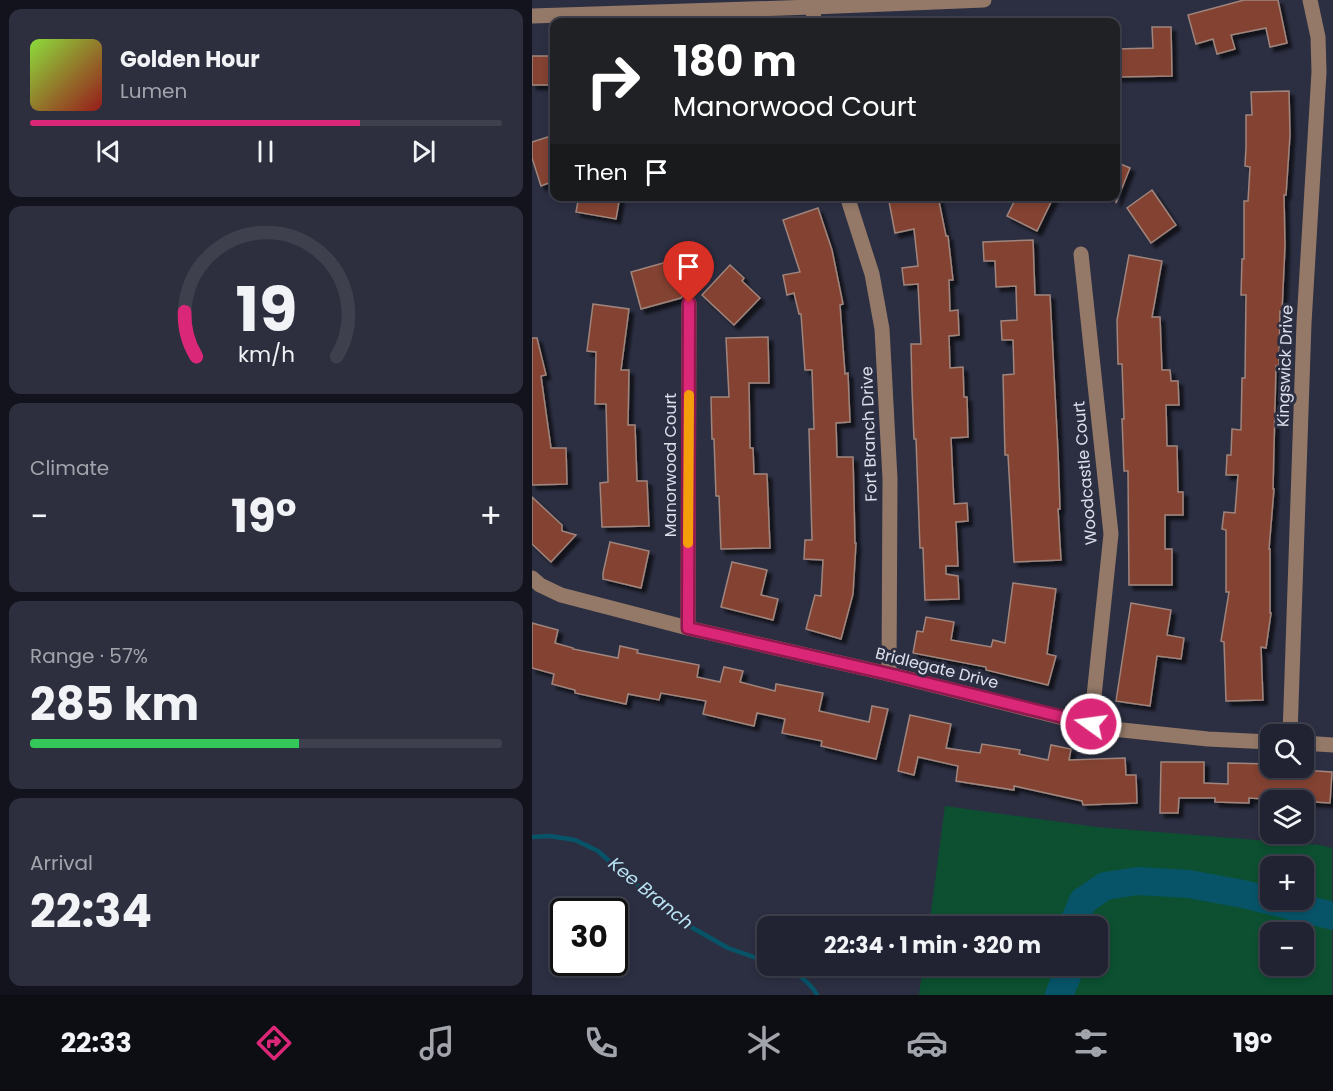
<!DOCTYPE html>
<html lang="en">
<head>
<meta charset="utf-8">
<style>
  :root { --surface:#212332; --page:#2d2f3e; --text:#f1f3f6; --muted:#a2a4ac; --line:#3e404d; --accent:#db2777 }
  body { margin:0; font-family:Poppins,sans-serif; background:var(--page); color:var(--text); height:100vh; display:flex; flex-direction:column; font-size:22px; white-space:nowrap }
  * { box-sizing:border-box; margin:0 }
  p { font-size:20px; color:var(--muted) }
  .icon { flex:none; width:33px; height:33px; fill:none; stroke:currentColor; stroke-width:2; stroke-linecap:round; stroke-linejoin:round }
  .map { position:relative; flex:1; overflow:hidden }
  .drawer { display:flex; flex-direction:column; gap:9px; padding:9px; background:#12131c; width:532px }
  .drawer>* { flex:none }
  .top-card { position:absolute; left:18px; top:18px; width:570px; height:183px; border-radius:12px; box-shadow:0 3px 9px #0003,0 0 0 2px var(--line); background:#202124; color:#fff; overflow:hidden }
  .fabs { position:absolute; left:728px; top:724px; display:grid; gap:12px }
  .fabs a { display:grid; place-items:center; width:54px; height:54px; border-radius:12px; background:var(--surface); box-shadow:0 3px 9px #0003,0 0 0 2px var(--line); font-size:30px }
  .speed { position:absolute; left:18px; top:898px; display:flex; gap:12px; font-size:30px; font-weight:700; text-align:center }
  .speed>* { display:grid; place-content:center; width:78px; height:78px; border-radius:50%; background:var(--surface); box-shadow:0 3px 9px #0003,0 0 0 2px var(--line); line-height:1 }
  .speed .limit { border:3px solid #111; border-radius:9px; background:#fff; color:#111 }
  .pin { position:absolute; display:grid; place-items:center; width:51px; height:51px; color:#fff; margin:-62px -26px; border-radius:50% 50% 50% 0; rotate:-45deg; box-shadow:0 0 6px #0007 }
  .pin .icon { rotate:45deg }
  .me { position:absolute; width:66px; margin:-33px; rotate:284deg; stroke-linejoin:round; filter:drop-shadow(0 0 4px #0008) }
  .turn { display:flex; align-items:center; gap:21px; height:126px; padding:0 24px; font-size:27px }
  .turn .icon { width:78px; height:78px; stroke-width:2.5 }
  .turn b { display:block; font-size:42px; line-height:51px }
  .then { display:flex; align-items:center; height:57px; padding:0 24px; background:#0003; gap:12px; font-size:22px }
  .big { font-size:45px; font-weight:700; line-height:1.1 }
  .drawer .tile { flex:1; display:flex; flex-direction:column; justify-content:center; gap:9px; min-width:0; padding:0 21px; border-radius:12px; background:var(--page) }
  .drawer .dial { align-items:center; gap:0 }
  .dial svg { height:156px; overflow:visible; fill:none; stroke:var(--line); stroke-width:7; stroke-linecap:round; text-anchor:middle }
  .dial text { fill:var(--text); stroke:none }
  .song { display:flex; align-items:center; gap:18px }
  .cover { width:72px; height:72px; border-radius:9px; background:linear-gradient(135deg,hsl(90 70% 55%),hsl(0 70% 35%)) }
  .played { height:6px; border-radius:3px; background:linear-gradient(90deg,var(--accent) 70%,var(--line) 70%) }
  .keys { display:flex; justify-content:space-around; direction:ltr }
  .heat { display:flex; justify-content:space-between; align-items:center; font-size:33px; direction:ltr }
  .charge { height:9px; border-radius:4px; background:linear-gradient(90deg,#34c759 57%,var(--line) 0) }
  .trip { position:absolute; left:225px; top:916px; width:351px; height:60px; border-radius:12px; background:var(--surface); box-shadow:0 3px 9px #0003,0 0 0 2px var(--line); font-weight:700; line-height:60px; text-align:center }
  .menu { display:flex; height:96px; justify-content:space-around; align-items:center; background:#0d0e14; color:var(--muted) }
  .menu .icon { width:42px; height:42px }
  .menu .current { color:var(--accent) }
  .menu b { font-size:27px; color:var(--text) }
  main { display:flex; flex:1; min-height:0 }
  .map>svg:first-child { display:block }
  .green { fill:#0c5031; fill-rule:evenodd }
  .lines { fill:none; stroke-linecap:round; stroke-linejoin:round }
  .stream { stroke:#075469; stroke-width:4.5 }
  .river { stroke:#075469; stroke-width:28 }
  .building { fill:#834331; stroke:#9f857d; stroke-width:1.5; filter:url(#shadow) }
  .minor { stroke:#947968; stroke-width:15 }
  .route-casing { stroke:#8e194d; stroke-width:15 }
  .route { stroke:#db2777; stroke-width:10 }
  .slow { stroke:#f59e0b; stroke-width:10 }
  .labels { text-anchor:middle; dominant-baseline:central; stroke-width:6; stroke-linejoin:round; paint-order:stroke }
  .street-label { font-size:16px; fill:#dde0ec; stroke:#2c2f42 }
  .water-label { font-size:18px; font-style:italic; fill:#bae4f4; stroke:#2c2f42 }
</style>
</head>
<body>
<main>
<section class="drawer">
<div class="tile">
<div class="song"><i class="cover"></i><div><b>Golden Hour</b><p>Lumen</p></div></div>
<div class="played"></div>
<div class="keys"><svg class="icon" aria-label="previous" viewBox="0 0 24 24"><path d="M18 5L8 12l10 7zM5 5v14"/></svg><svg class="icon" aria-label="pause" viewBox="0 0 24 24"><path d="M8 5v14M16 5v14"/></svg><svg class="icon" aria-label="next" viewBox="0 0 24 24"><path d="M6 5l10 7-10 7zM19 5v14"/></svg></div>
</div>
<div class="tile dial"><svg viewBox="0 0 100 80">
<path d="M14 69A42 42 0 1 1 86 69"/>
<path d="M14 69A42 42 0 0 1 8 46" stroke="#db2777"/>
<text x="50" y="56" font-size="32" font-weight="700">19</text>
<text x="50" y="72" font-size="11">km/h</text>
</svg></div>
<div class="tile"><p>Climate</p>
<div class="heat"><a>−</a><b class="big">19°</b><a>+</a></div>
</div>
<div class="tile"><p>Range · 57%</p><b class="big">285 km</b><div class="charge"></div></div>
<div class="tile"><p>Arrival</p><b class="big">22:34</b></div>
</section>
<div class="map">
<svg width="801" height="995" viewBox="0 0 801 995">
  <defs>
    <filter id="shadow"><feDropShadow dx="4.5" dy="4.5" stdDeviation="1.5" flood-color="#0009"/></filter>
  </defs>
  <rect width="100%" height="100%" fill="#2c2f42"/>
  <!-- green -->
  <path class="green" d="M413 806 564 827 788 845 800 848V995H387L391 966H566V927H397ZM738 867H771V900H738ZM738 933H771V966H738Z"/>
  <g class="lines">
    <!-- stream -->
    <g class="stream">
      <path d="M0 837 18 836 43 840 66 851 95 877 159 927 196 948 236 962"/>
      <path d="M248 966C263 972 277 980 285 995"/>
    </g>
    <!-- river -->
    <g class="river">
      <path d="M540 927 551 901 573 886 606 881 657 884 711 894 801 916"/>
      <path d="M527 995 537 971V966"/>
    </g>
  </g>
  <!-- building -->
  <g class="building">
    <path d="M712 0H746L755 43 738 47 734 28 699 35 703 49 685 54 681 39 664 44 656 15Z"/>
    <path d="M620 27H639L640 76 584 77V49L621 48Z"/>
    <rect x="0" y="56" width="22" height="29"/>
    <path d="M757 91 758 135 754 195H752L753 246 750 311H748L747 366H744L741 489H742L737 549H738V613H739L734 648 729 647 731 700 694 701 692 642 689 641 697 592H694V530L690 529 692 512 703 513 706 475H694L695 455H699L700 429 709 430 710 378H713L714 295H709L710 259H712V201H716L718 167 713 166 714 147V115H720L719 92Z"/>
    <path d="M22 135V181L9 186 0 158V142Z"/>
    <path d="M584 162 598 168 584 203Z"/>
    <path d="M620 190 644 225 619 243 595 208Z"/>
    <path d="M47 196H88L84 219 44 212Z"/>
    <path d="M356 196H406L414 236H416L421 280H417L418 311 426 310 427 335 417 336 418 368 431 367 432 397H435L436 437 419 438 422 504 435 503 436 521 424 522 426 566H414V574L426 576 427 599 393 600 391 548H388L384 439H382L380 389 379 344H389L386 284 372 285 370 268 386 266 382 229 363 233Z"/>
    <path d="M485 196H522L505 231 475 216Z"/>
    <path d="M286 208 300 250 311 304 308 305 313 374 316 373 318 422 304 423 305 457H321L323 543H324L321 594 309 639 274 629 283 595 289 596 291 560 272 559 273 540H280L277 429H282L280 370H273L269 314H267L262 293 255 295 251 275 268 272 251 220Z"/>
    <path d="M501 240 503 295H518L526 452 528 509H526L529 560 482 562 476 455H473L471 375 482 374 481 340H470L469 321 485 320 484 286 464 287 463 261H452L451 242Z"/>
    <path d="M597 255 630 261 620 317H628L630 370H638L639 381H646L647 405H634L635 446H645L646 492H651V515H633V549H640V585H597L596 471H592L590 419H592L590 364H586L585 320Z"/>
    <path d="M142 260 151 295 149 298 109 309 99 272Z"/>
    <path d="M198 265 212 278 210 281 228 298 202 325 170 295Z"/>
    <path d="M61 304 97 309 89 370H97L96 425H103L105 481H115L117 526 70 527 68 483 76 482 74 404H63L64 352 55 351Z"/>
    <path d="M236 337 237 383H217L218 448H221L222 474H235L238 548 189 549 187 496H184L182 439H180L179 397H197L194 338Z"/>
    <path d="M0 338H5L14 375 9 376 19 448H34L35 484 0 485Z"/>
    <path d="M0 497 30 525V531L44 535 19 562 0 544Z"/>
    <path d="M78 542 117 551 109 588 71 579V573Z"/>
    <path d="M200 562 235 570 229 595 246 599 241 620 189 607Z"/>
    <path d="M481 583 524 589 515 654 524 656 516 685 454 670V667L381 653 385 631 391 632 394 617 422 622 419 640 459 647 461 640 473 643Z"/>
    <path d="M599 603 639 610 635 635 652 638 649 659 625 656 618 706 584 701Z"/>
    <path d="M0 623 26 630 23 643 41 648V649L86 658 88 646 106 650 105 653 167 665 165 677 188 682 192 667 211 671 208 682 243 691 244 684 291 693 287 711 337 722 340 706 356 709 344 759 289 746 290 741 250 733 253 719 225 713 222 726 171 714 174 701 129 693 127 700 96 694 94 704 43 693V690L20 684 22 674 0 668Z"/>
    <path d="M378 715 419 724 414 748 448 753 450 744 488 750 487 754 516 760 519 745 539 749 537 760 593 758 594 775H604L605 803 551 805 550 801 482 786V790L424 781 426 766 386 757 382 775 366 771Z"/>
    <path d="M629 762H672V783L696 784V763L738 764V768L800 772 798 803 717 798V803L683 802V798H647L646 813H628Z"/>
  </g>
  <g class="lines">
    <!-- minor -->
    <g class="minor">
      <path d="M281 7 282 22"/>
      <path d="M0 16 281 7 452 0"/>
      <path d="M315 196 340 274 350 329 358 479 357 674"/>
      <path d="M549 254 579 534 559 725"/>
      <path d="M0 578 8 585 29 595 156 628 357 674 571 728 676 739 738 742"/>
      <path d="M156 628 157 303"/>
      <path d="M758 735 772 323 787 72 786 37 778 0"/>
      <path d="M771 743 801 745"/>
    </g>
  </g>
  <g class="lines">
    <!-- route casing -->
    <g class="route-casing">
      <path id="route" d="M157 303 156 628 357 674 559 724"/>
    </g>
    <!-- route -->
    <use href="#route" class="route"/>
    <!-- slow -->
    <path class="slow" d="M156 543 157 395"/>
  </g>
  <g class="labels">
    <!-- street labels -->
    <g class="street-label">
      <text transform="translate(753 366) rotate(-88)">Kingswick Drive</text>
      <text transform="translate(337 434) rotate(-92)">Fort Branch Drive</text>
      <text transform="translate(138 465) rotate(-90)">Manorwood Court</text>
      <text transform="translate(553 473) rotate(-95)">Woodcastle Court</text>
      <text transform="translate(405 668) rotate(14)">Bridlegate Drive</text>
    </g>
    <!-- water labels -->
    <g class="water-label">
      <text transform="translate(119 893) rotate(39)">Kee Branch</text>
    </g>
  </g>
</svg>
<div class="fabs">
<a><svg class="icon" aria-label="search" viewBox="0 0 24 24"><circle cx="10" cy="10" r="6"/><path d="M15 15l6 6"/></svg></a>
<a><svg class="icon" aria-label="layers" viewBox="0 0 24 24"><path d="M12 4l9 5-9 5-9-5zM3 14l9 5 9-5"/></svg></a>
<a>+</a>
<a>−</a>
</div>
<div class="speed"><div class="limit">30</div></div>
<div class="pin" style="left:157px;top:303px;background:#d93025"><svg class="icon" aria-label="arrive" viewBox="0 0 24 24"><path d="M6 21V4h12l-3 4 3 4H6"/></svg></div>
<svg class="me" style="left:559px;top:724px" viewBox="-20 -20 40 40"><circle r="17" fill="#db2777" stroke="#fff" stroke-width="3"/><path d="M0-11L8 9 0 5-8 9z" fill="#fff"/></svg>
<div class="trip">22:34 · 1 min · 320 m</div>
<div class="top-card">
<div class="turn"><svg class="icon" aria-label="right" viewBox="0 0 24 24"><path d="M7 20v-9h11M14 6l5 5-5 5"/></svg><div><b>180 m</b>Manorwood Court</div></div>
<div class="then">Then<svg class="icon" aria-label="arrive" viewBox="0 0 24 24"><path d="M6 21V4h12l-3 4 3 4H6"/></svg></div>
</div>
</div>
</main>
<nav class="menu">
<b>22:33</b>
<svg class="icon current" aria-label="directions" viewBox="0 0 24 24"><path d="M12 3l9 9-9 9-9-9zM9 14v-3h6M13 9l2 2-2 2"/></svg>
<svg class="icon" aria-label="music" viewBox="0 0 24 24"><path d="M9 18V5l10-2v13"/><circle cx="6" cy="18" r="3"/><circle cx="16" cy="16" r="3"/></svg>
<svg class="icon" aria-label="phone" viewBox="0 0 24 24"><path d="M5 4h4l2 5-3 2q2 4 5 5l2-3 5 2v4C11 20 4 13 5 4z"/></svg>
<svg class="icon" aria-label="climate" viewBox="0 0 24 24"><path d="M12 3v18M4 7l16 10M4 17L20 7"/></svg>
<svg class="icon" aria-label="car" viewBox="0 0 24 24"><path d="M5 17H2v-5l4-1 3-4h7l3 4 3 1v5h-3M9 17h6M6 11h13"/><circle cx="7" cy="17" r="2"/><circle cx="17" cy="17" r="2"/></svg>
<svg class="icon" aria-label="filters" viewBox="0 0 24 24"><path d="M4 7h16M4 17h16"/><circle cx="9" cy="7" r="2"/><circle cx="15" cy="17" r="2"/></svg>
<b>19°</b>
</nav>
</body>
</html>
